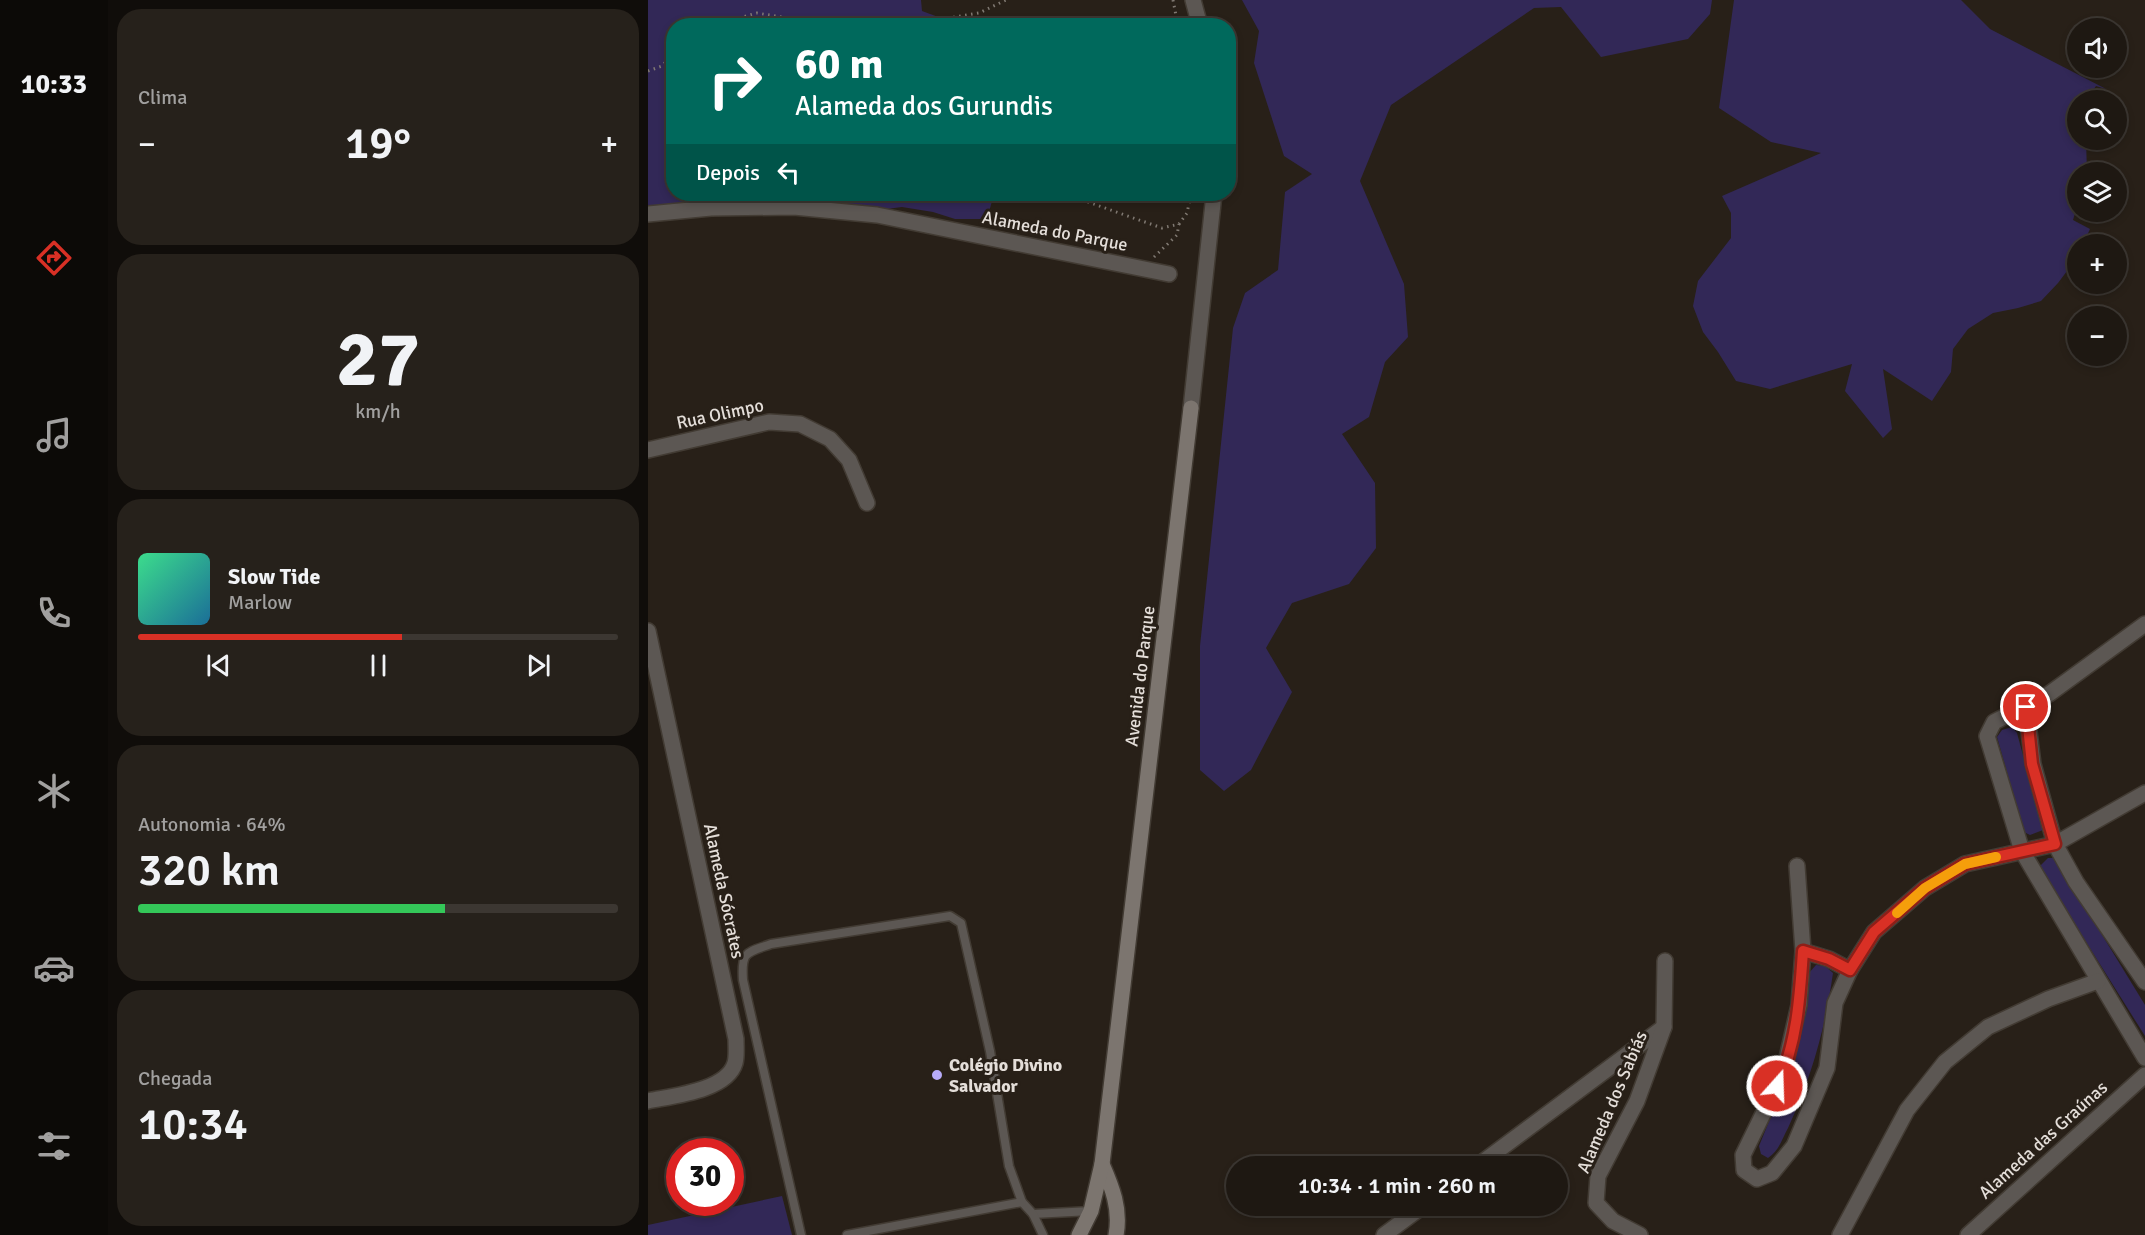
<!DOCTYPE html>
<html lang="pt">
<head>
<meta charset="utf-8">
<style>
  :root { --surface:#1e1812; --page:#26211b; --text:#f1f3f6; --muted:#a1a09f; --line:#3c3732; --accent:#d93025 }
  body { margin:0; font-family:Signika,sans-serif; background:var(--page); color:var(--text); height:100vh; display:flex; flex-direction:column; font-size:22px; white-space:nowrap }
  * { box-sizing:border-box; margin:0 }
  p { font-size:20px; color:var(--muted) }
  .icon { flex:none; width:33px; height:33px; fill:none; stroke:currentColor; stroke-width:2; stroke-linecap:round; stroke-linejoin:round }
  .map { position:relative; flex:1; overflow:hidden }
  .details { display:flex; flex-direction:column; gap:9px; padding:9px; background:#100d0a; width:540px }
  .details>* { flex:none }
  .top-card { position:absolute; left:18px; top:18px; width:570px; height:183px; border-radius:24px; box-shadow:0 3px 9px #0003,0 0 0 2px var(--line); background:#00695c; color:#fff; overflow:hidden }
  .buttons { position:absolute; left:1419px; top:18px; display:grid; gap:12px }
  .buttons a { display:grid; place-items:center; width:60px; height:60px; border-radius:50%; background:var(--surface); box-shadow:0 3px 9px #0003,0 0 0 2px var(--line); font-size:30px }
  .speed { position:absolute; left:18px; top:1138px; display:flex; gap:12px; font-size:30px; font-weight:700; text-align:center }
  .speed>* { display:grid; place-content:center; width:78px; height:78px; border-radius:50%; background:var(--surface); box-shadow:0 3px 9px #0003,0 0 0 2px var(--line); line-height:1 }
  .speed .limit { border:9px solid #d22; background:#fff; color:#111 }
  .pin { position:absolute; display:grid; place-items:center; width:51px; height:51px; color:#fff; margin:-26px; border:3px solid #fff; border-radius:50%; box-shadow:0 2px 6px #0007 }
  .me { position:absolute; width:66px; margin:-33px; rotate:20deg; stroke-linejoin:round; filter:drop-shadow(0 0 4px #0008) }
  .turn { display:flex; align-items:center; gap:21px; height:126px; padding:0 30px; font-size:27px }
  .turn .icon { width:78px; height:78px; stroke-width:2.5 }
  .turn b { display:block; font-size:42px; line-height:51px }
  .then { display:flex; align-items:center; height:57px; padding:0 30px; background:#0003; gap:12px; font-size:22px }
  .big { font-size:45px; font-weight:600; line-height:1.1 }
  .details .tile { flex:1; display:flex; flex-direction:column; justify-content:center; gap:9px; min-width:0; padding:0 21px; border-radius:24px; background:var(--page) }
  .details .dial { align-items:center; gap:0 }
  .dial b { font-size:78px; line-height:1 }
  .song { display:flex; align-items:center; gap:18px }
  .cover { width:72px; height:72px; border-radius:9px; background:linear-gradient(135deg,hsl(150 70% 55%),hsl(200 70% 35%)) }
  .played { height:6px; border-radius:3px; background:linear-gradient(90deg,var(--accent) 55%,var(--line) 55%) }
  .keys { display:flex; justify-content:space-around; direction:ltr }
  .heat { display:flex; justify-content:space-between; align-items:center; font-size:33px; direction:ltr }
  .charge { height:9px; border-radius:4px; background:linear-gradient(90deg,#34c759 64%,var(--line) 0) }
  .trip { position:absolute; left:578px; top:1156px; width:342px; height:60px; border-radius:30px; background:var(--surface); box-shadow:0 3px 9px #0003,0 0 0 2px var(--line); font-weight:600; line-height:60px; text-align:center }
  main { display:flex; flex:1; min-height:0 }
  .tabs { display:flex; flex-direction:column; width:108px; justify-content:space-around; align-items:center; background:#0c0a07; color:var(--muted) }
  .tabs .icon { width:42px; height:42px }
  .tabs .selected { color:var(--accent) }
  .tabs b { font-size:27px; color:var(--text) }
  .map>svg:first-child { display:block }
  .green { fill:#322857 }
  .lines { fill:none; stroke-linecap:round; stroke-linejoin:round }
  .lane-casing { stroke:#423b33; stroke-width:11 }
  .street-casing { stroke:#423b33; stroke-width:18 }
  .secondary-casing { stroke:#423b33; stroke-width:18 }
  .path { stroke:#817a73; stroke-width:3; stroke-dasharray:1.5 4.5; stroke-linecap:butt }
  .lane { stroke:#5c5753; stroke-width:8 }
  .street { stroke:#5c5753; stroke-width:15 }
  .secondary { stroke:#7c756f; stroke-width:15 }
  .route-casing { stroke:#8d1f18; stroke-width:15 }
  .route { stroke:#d93025; stroke-width:10 }
  .slow { stroke:#f59e0b; stroke-width:10 }
  .poi-dot { fill:#b7abf8; stroke:#282018; stroke-width:2 }
  .labels { text-anchor:middle; dominant-baseline:central; stroke-width:6; stroke-linejoin:round; paint-order:stroke }
  .street-label { font-size:18px; fill:#e4ded9; stroke:#282018 }
  .poi-label { font-size:18px; font-weight:bold; fill:#e4ded9; stroke:#282018; text-anchor:start }
</style>
</head>
<body>
<main>
<nav class="tabs">
<b>10:33</b>
<svg class="icon selected" aria-label="directions" viewBox="0 0 24 24"><path d="M12 3l9 9-9 9-9-9zM9 14v-3h6M13 9l2 2-2 2"/></svg>
<svg class="icon" aria-label="music" viewBox="0 0 24 24"><path d="M9 18V5l10-2v13"/><circle cx="6" cy="18" r="3"/><circle cx="16" cy="16" r="3"/></svg>
<svg class="icon" aria-label="phone" viewBox="0 0 24 24"><path d="M5 4h4l2 5-3 2q2 4 5 5l2-3 5 2v4C11 20 4 13 5 4z"/></svg>
<svg class="icon" aria-label="climate" viewBox="0 0 24 24"><path d="M12 3v18M4 7l16 10M4 17L20 7"/></svg>
<svg class="icon" aria-label="car" viewBox="0 0 24 24"><path d="M5 17H2v-5l4-1 3-4h7l3 4 3 1v5h-3M9 17h6M6 11h13"/><circle cx="7" cy="17" r="2"/><circle cx="17" cy="17" r="2"/></svg>
<svg class="icon" aria-label="filters" viewBox="0 0 24 24"><path d="M4 7h16M4 17h16"/><circle cx="9" cy="7" r="2"/><circle cx="15" cy="17" r="2"/></svg>
</nav>
<section class="details">
<div class="tile"><p>Clima</p>
<div class="heat"><a>−</a><b class="big">19°</b><a>+</a></div>
</div>
<div class="tile dial"><b>27</b><p>km/h</p></div>
<div class="tile">
<div class="song"><i class="cover"></i><div><b>Slow Tide</b><p>Marlow</p></div></div>
<div class="played"></div>
<div class="keys"><svg class="icon" aria-label="previous" viewBox="0 0 24 24"><path d="M18 5L8 12l10 7zM5 5v14"/></svg><svg class="icon" aria-label="pause" viewBox="0 0 24 24"><path d="M8 5v14M16 5v14"/></svg><svg class="icon" aria-label="next" viewBox="0 0 24 24"><path d="M6 5l10 7-10 7zM19 5v14"/></svg></div>
</div>
<div class="tile"><p>Autonomia · 64%</p><b class="big">320 km</b><div class="charge"></div></div>
<div class="tile"><p>Chegada</p><b class="big">10:34</b></div>
</section>
<div class="map">
<svg width="1497" height="1235" viewBox="0 0 1497 1235">
  <rect width="100%" height="100%" fill="#282018"/>
  <!-- green -->
  <g class="green">
    <path d="M0 0H273L274 11 312 25 26 26V194H346L339 219H307L285 212 254 207 231 210H45L0 205Z"/>
    <path d="M594 0H1064L1062 14 1040 39 953 57 913 7 886 8 743 105 712 181 756 284 760 337 737 362 721 417 694 434 727 483 728 548 701 584 644 603 618 648 644 692 603 770 576 791 552 770V646L585 328 597 293 630 270 637 192 664 174 636 156 606 63 611 31Z"/>
    <path d="M1086 0H1313L1342 29 1458 89 1448 86 1438 100H1430V140H1438L1439 172H1430L1429 207 1425 220 1442 229 1435 244H1430L1429 255 1425 263 1410 283 1393 301 1370 308 1345 313 1320 329 1305 349 1303 372 1284 401 1235 369 1244 429 1235 438 1197 391 1204 364 1122 389 1088 381 1070 352 1055 332 1045 306 1050 281 1083 238V213L1074 196 1173 153 1123 142 1071 108Z"/>
    <path d="M1364 727 1369 733 1395 830 1382 835 1376 832 1349 737 1354 730Z"/>
    <path d="M1400 858H1407L1497 1005V1036L1391 867Z"/>
    <path d="M1168 965 1177 966 1185 973C1177 1029 1164 1076 1140 1128 1134 1139 1131 1151 1120 1158L1113 1154 1111 1146 1144 1065 1160 974Z"/>
    <path d="M134 1196 144 1235H0V1225Z"/>
  </g>
  <g class="lines">
    <!-- lane casing -->
    <g class="lane-casing">
      <g id="lane">
        <path d="M385 1214 443 1211"/>
        <path d="M153 1235 95 980C93 951 98 953 123 944L302 916 313 923 342 1051 361 1166 374 1202 385 1214 395 1235"/>
        <path d="M199 1235 374 1202"/>
      </g>
    </g>
    <!-- street casing -->
    <g class="street-casing">
      <g id="street">
        <path d="M545 0 552 26"/>
        <path d="M0 214 63 208 146 207 229 215 521 274"/>
        <path d="M543 408 566 194"/>
        <path d="M0 450 121 422 152 424 182 439 201 460 219 503"/>
        <path d="M1497 624 1401 694 1346 722 1339 736 1374 851 1497 1058"/>
        <path d="M0 631 88 1039C88 1047 89 1056 87 1063 79 1091 24 1096 0 1101"/>
        <path d="M1378 707 1385 764 1407 844 1428 882 1497 982"/>
        <path d="M1149 866 1155 951 1151 1005 1136 1071 1095 1155 1096 1170 1109 1179 1124 1173 1146 1146 1179 1068 1187 1003 1202 970 1226 932 1277 888 1317 864 1407 844 1497 793"/>
        <path d="M1155 951 1181 959 1202 970"/>
        <path d="M828 1167 1016 1027"/>
        <path d="M736 1235 775 1206"/>
        <path d="M992 1235 965 1221 948 1203 950 1176 989 1101 1016 1027 1017 961"/>
        <path d="M1192 1235 1259 1110 1297 1062 1340 1027 1400 999 1450 981"/>
        <path d="M1320 1235 1497 1075"/>
      </g>
    </g>
    <!-- secondary casing -->
    <g class="secondary-casing">
      <g id="secondary">
        <path d="M454 1164C464 1187 473 1209 468 1235"/>
        <path d="M431 1235 443 1211 454 1164 543 408"/>
      </g>
    </g>
    <!-- path -->
    <g class="path">
      <path d="M525 0 530 26"/>
      <path d="M62 26 109 13 187 26"/>
      <path d="M252 26 331 13 358 0"/>
      <path d="M0 71 14 66 26 53"/>
      <path d="M417 194 514 228 531 224 539 213 543 194"/>
      <path d="M506 257 529 235 531 224"/>
    </g>
    <!-- lane -->
    <use href="#lane" class="lane"/>
    <!-- street -->
    <use href="#street" class="street"/>
    <!-- secondary -->
    <use href="#secondary" class="secondary"/>
  </g>
  <g class="lines">
    <!-- route casing -->
    <g class="route-casing">
      <path id="route" d="M1129 1086C1149 1045 1152 996 1155 951L1181 959 1202 970 1226 932 1277 888 1317 864 1407 844 1384 764 1378 707"/>
    </g>
    <!-- route -->
    <use href="#route" class="route"/>
    <!-- slow -->
    <path class="slow" d="M1249 913 1277 888 1317 864 1348 857"/>
  </g>
  <!-- markers -->
  <circle class="poi-dot" cx="289" cy="1075" r="6"/>
  <g class="labels">
    <!-- street labels -->
    <g class="street-label">
      <text transform="translate(407 231) rotate(11)">Alameda do Parque</text>
      <text transform="translate(72 414) rotate(-12)">Rua Olimpo</text>
      <text transform="translate(492 676) rotate(-83)">Avenida do Parque</text>
      <text transform="translate(76 891) rotate(78)">Alameda Sócrates</text>
      <text transform="translate(964 1102) rotate(-67)">Alameda dos Sabiás</text>
      <text transform="translate(1395 1140) rotate(-42)">Alameda das Graúnas</text>
    </g>
    <!-- poi labels -->
    <g class="poi-label">
      <text x="301" y="1065">Colégio Divino<tspan x="301" dy="21">Salvador</tspan></text>
    </g>
  </g>
</svg>
<div class="buttons">
<a><svg class="icon" aria-label="sound" viewBox="0 0 24 24"><path d="M4 9h4l5-4v14l-5-4H4zM17 9q2 3 0 6"/></svg></a>
<a><svg class="icon" aria-label="search" viewBox="0 0 24 24"><circle cx="10" cy="10" r="6"/><path d="M15 15l6 6"/></svg></a>
<a><svg class="icon" aria-label="layers" viewBox="0 0 24 24"><path d="M12 4l9 5-9 5-9-5zM3 14l9 5 9-5"/></svg></a>
<a>+</a>
<a>−</a>
</div>
<div class="speed"><div class="limit">30</div></div>
<div class="pin" style="left:1378px;top:707px;background:#d93025"><svg class="icon" aria-label="arrive" viewBox="0 0 24 24"><path d="M6 21V4h12l-3 4 3 4H6"/></svg></div>
<svg class="me" style="left:1129px;top:1086px" viewBox="-20 -20 40 40"><circle r="17" fill="#d93025" stroke="#fff" stroke-width="3"/><path d="M0-11L8 9 0 5-8 9z" fill="#fff"/></svg>
<div class="trip">10:34 · 1 min · 260 m</div>
<div class="top-card">
<div class="turn"><svg class="icon" aria-label="right" viewBox="0 0 24 24"><path d="M7 20v-9h11M14 6l5 5-5 5"/></svg><div><b>60 m</b>Alameda dos Gurundis</div></div>
<div class="then">Depois<svg class="icon" aria-label="left" viewBox="0 0 24 24"><path d="M17 20v-9H6M10 6l-5 5 5 5"/></svg></div>
</div>
</div>
</main>
</body>
</html>
